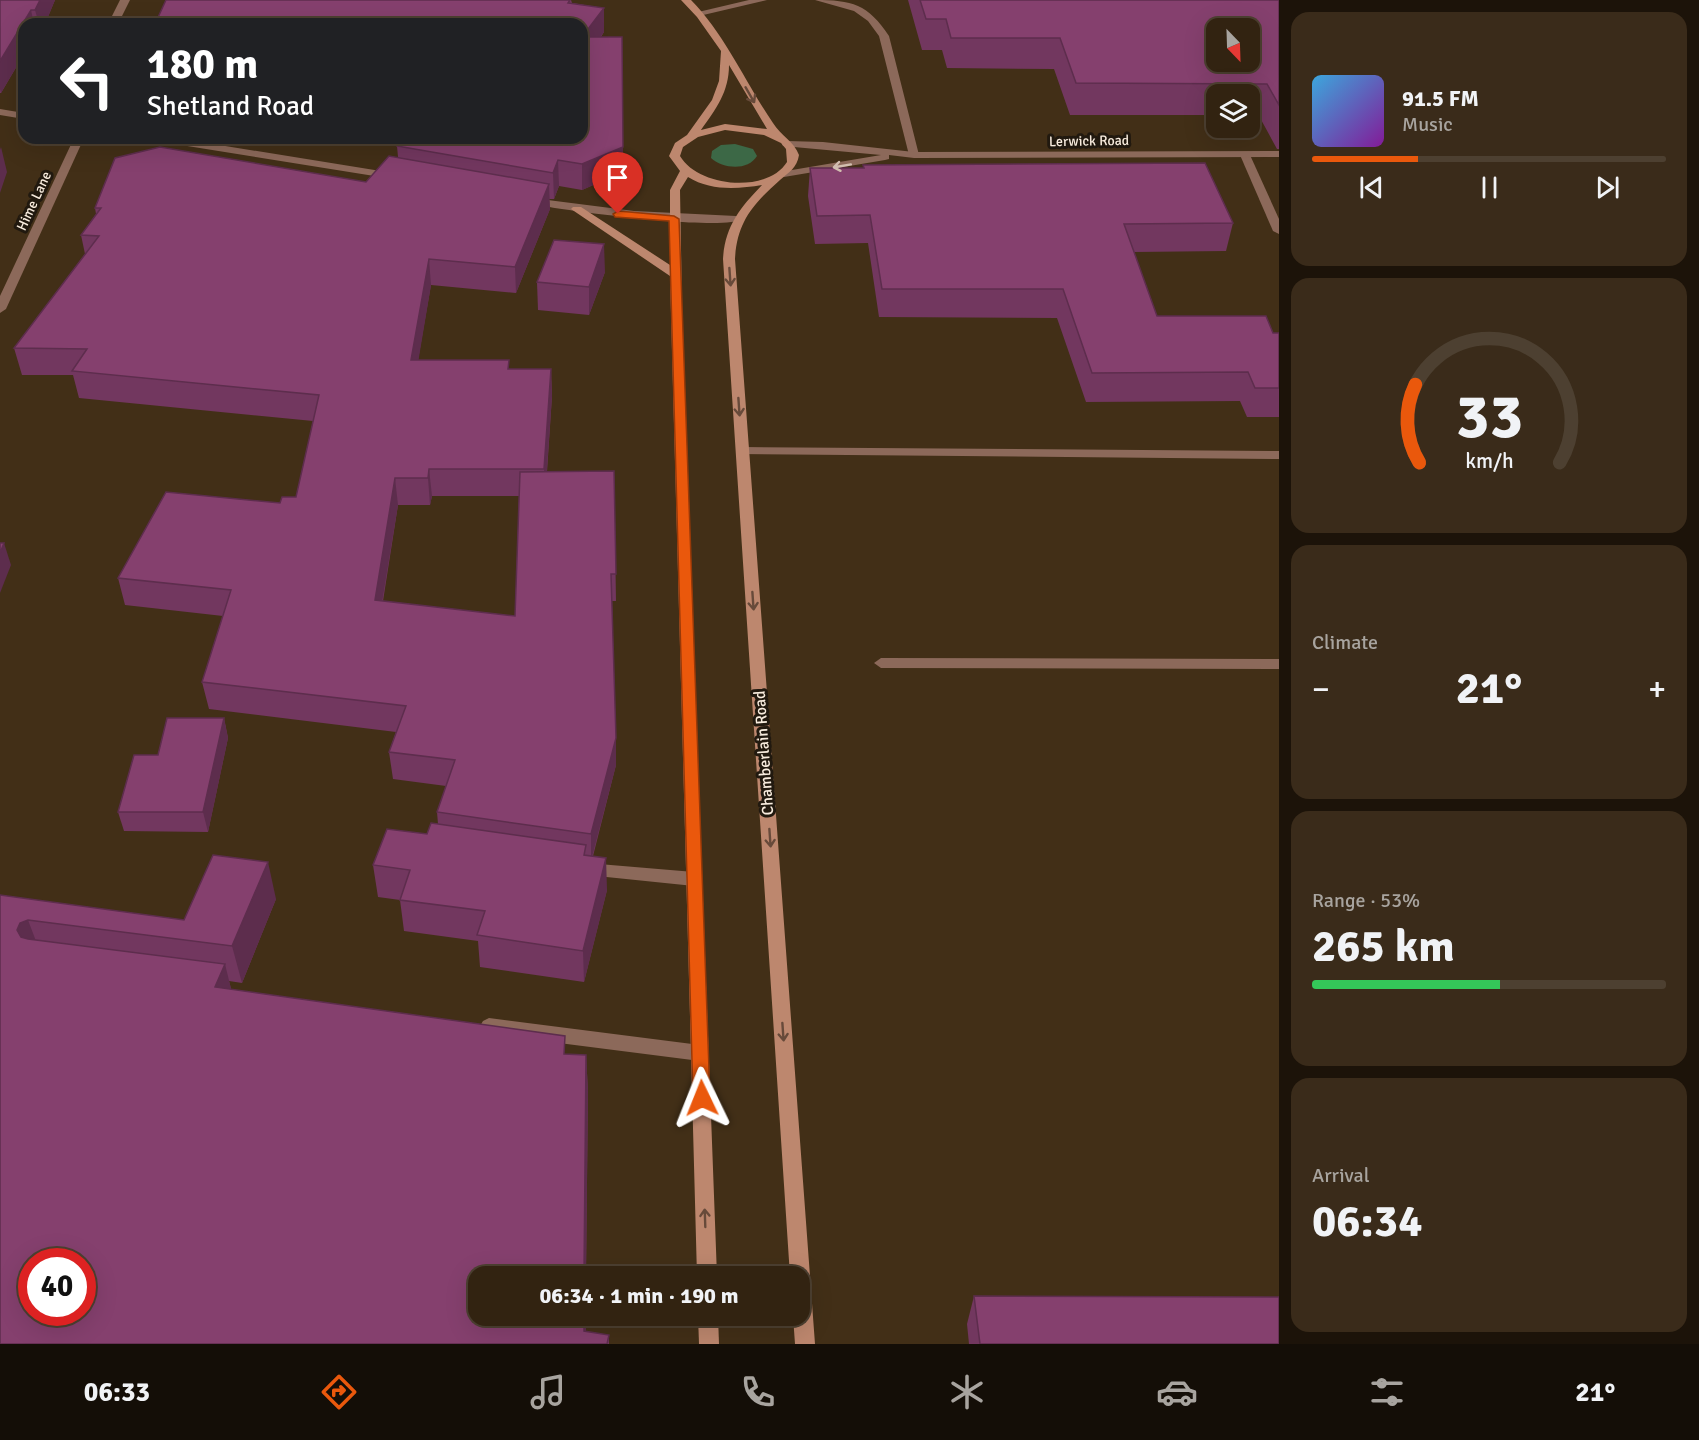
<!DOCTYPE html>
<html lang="en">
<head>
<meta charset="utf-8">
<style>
  :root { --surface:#322311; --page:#3a2b1a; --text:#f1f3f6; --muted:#a8a49f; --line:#4d4031; --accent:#ea580c }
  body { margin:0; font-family:Signika,sans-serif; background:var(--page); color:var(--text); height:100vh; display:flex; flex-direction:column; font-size:22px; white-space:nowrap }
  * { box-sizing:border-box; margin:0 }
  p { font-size:20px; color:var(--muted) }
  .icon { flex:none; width:33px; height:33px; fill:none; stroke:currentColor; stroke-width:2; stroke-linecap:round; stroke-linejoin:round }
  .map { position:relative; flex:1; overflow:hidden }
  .panel { display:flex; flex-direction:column; gap:12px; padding:12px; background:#1c1309; width:420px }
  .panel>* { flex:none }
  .banner { position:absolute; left:18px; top:18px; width:570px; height:126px; border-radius:18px; box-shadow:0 6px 24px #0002,0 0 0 2px var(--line); background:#202124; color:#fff; overflow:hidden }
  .needle { width:39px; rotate:157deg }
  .buttons { position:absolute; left:1206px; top:18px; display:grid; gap:12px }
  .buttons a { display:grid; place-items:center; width:54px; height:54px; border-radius:12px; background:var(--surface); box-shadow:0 6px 24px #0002,0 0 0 2px var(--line); font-size:30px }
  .speed { position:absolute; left:18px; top:1248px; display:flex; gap:12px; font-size:30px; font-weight:700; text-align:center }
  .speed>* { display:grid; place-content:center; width:78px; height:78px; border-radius:50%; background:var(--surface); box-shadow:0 6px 24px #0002,0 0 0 2px var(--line); line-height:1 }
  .speed .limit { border:9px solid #d22; background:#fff; color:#111 }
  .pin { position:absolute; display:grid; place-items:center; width:51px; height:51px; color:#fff; margin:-62px -26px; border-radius:50% 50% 50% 0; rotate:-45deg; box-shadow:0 0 6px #0007 }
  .pin .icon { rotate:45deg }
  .me { position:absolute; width:66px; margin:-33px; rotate:358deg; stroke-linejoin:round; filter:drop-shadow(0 0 4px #0008) }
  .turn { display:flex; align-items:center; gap:21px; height:126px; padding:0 30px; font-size:27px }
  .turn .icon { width:78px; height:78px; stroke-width:2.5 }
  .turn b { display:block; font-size:42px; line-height:51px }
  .big { font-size:45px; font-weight:700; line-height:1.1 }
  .panel .tile { flex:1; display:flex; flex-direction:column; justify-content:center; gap:9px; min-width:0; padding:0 21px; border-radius:18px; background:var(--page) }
  .panel .dial { align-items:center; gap:0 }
  .dial svg { height:156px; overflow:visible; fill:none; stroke:var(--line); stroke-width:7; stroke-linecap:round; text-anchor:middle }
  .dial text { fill:var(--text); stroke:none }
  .song { display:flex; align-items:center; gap:18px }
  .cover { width:72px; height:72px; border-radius:9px; background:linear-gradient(135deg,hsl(200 70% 55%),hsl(290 70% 35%)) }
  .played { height:6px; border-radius:3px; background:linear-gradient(90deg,var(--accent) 30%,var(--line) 30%) }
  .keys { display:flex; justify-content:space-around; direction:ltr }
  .heat { display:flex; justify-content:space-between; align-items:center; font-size:33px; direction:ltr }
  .charge { height:9px; border-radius:4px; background:linear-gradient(90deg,#34c759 53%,var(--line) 0) }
  .trip { position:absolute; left:468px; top:1266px; width:342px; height:60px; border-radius:18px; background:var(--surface); box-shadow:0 6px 24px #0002,0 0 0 2px var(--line); font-weight:700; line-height:60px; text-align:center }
  .tab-bar { display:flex; height:96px; justify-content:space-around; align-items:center; background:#140e07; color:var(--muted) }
  .tab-bar .icon { width:42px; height:42px }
  .tab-bar .selected { color:var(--accent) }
  .tab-bar b { font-size:27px; color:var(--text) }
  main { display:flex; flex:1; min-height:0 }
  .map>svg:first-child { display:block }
  .green { fill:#3c6846 }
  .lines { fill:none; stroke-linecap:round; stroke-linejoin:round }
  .lane { fill:#8c695a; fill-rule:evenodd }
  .street { fill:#8c695a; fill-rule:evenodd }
  .secondary { fill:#bd876e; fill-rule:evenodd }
  .wall { fill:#72375f; fill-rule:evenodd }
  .shaded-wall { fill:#5d2d4d }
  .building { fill:#85406e; stroke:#5d2d4d; stroke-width:1.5; fill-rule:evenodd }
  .oneway { stroke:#674a3a }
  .oneway2 { stroke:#d2beb0 }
  .route { fill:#ea580c; stroke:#983908; stroke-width:1.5 }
  .labels { text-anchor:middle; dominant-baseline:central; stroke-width:6; stroke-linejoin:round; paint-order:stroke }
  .far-street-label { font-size:14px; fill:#f8ecde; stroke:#21190f }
  .street-label { font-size:16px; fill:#f8ecde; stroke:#21190f }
</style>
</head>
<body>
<main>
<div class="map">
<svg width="1279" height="1344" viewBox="0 0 1279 1344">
  <rect width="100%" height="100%" fill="#422f17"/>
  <!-- green -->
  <path class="green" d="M735 144 753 149 757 156C748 171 723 169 711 158L712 151 721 145Z"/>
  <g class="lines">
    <!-- lane -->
    <g class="lane">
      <path d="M120 0H130L118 24H108Z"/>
      <path d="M749 0H767L699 16 694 13Z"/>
      <path d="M815 0C852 0 868 4 889 36L919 155 918 157 909 155 879 36 868 21 854 11Z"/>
      <path d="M0 109 24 113V119L0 115Z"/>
      <path d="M74 138H84L6 309 0 313V296Z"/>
      <path d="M151 138H176L393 173 398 176 393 179 156 141Z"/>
      <path d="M1245 152 1250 155 1279 219V234L1273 231 1240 155Z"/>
      <path d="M532 198 634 211 736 216 742 219C725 232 556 210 528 203L527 201Z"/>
      <path d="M743 447 1279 451V459L738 454 736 451 738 448Z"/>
      <path d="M881 658 1279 659V669L881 668 874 663Z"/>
      <path d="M587 863 694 872 700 874 702 879 700 884 694 886 587 875 581 874 579 869 581 864Z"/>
      <path d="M489 1018 700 1045 706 1048 709 1053 706 1058 700 1061 489 1034 483 1031 480 1026 483 1021Z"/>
    </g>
    <!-- street -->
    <path class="street" d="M787 141 823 142 914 152 1279 151V157L914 158 889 155V159L885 160 784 177 780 176V172L881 155 783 146 782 144Z"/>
    <!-- secondary -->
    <g class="secondary">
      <path d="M681 0H691C726 36 745 82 773 123 781 136 794 141 799 155 797 168 789 172 780 180 753 204 737 222 735 259L815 1344H795L793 1316H800V1276H790L723 259C725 226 740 208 762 185 738 189 710 191 688 177L680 190 683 366 717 1276H697L670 276 571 209 573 207H581L670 265V190L680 171 669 156 675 143 687 135 712 100 719 81 721 51 697 17ZM729 65 767 129 725 124 701 130C716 109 729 92 729 65ZM725 130 764 135 781 143 786 149 787 162C767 194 698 187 680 156L683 147 698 137Z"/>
      <path d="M698 1316H718L719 1344H699Z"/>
    </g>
  </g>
  <!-- wall -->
  <g class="wall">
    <path d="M0 0H55L45 24H24V54L1 93H0Z"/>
    <path d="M166 0H571L572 3 604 8V32L601 37 623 172 582 190 559 186 554 199H549L550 209 516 293 431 285 418 360 510 369H551L552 396 547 472 614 471 616 601H612L616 765 593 856 607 890 584 982 480 967 478 941 404 931 400 900 378 897 373 865 427 834 438 824 437 812 446 786 393 779 389 752 396 732 209 709 202 682 223 616 125 605 118 578 280 503 296 497 313 421 79 398 73 375H22L14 348 85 254 81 235 96 214 95 208 366 182 398 157 397 146 582 138ZM432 496H519L515 616 383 601 398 505H430Z"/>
    <path d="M908 0H1279V149H1277L1259 116H1250V94H1216V115H1070L1054 69 947 68 942 50H922Z"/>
    <path d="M863 165 1233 223 1226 251 1134 252 1157 316 1273 333H1279V417H1247L1240 401 1086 402 1057 318 879 317 868 243 815 244 808 196 810 168H863Z"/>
    <path d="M605 272 589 315 538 310 537 282Z"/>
    <path d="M224 718 228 738 208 832 124 831 118 812 158 755Z"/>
    <path d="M0 895 184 920 276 899 242 983 229 981 231 989 566 1054 586 1055 588 1091 586 1276H478V1316H586V1332L609 1335V1344H0Z"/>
    <path d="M974 1296 1279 1344H969L967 1324Z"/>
  </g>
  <!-- shaded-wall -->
  <g class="shaded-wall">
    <path d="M40 0H55L45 24H39L35 10Z"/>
    <path d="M604 8V32L582 62V37Z"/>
    <path d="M31 10 34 24H24V54L1 93 0 89V61Z"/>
    <path d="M1 147 7 172 0 193V150Z"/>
    <path d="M623 147V172L582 190V164Z"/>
    <path d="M558 160 559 186 554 199 553 173Z"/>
    <path d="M549 184 550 209 516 293 515 267Z"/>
    <path d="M604 244 605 272 589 315V287Z"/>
    <path d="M429 259 431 285 414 387 411 360Z"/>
    <path d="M551 369 552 396 545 497 544 469Z"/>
    <path d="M429 469 432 496 430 505 428 478Z"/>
    <path d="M395 478 398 505 378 627 375 600Z"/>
    <path d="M4 543 11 565 0 593V553Z"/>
    <path d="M224 718 228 738 208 832 203 812Z"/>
    <path d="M616 738V765L591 861V834Z"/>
    <path d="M606 858 607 890 584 982 583 951Z"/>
    <path d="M268 862 276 899 242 983 232 946Z"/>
    <path d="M28 920 42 957 34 960 17 930 20 923Z"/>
    <path d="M225 964 234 1001 215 987Z"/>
    <path d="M586 1055 588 1091 586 1276H584Z"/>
    <path d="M584 1316H586V1344L584 1331Z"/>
  </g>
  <!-- building -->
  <g class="building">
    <path d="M0 0H40L35 10H31L0 61Z"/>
    <path d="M166 0H570L568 3 604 8 582 37V24H155Z"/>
    <path d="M920 0H1279V105L1267 84 1076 83 1060 38H951L946 19H926ZM1216 28H1250V62H1216Z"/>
    <path d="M582 37H622L623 147 582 164 558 160 553 173 397 146 403 138H582Z"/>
    <path d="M160 147 366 182 389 156 549 184 515 267 429 259 411 360H509L508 369H551L544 469H429L428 478H395L375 600 515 616 520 472 614 471 616 574H611L616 738 591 834 437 812 455 760 389 752 406 706 202 682 231 590 118 578 166 492 280 503 282 497H296L319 395 72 371 87 349 14 348 99 236 81 235 101 208H95L115 158Z"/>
    <path d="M1205 163 1233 223 1124 224 1157 316H1266L1273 333H1279V388H1255L1248 372 1092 373 1063 289H882L870 215 817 216 810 168H864L863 165Z"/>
    <path d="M554 240 604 244 589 287 537 282Z"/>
    <path d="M0 543H4L0 553Z"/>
    <path d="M167 718H224L203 812H118L134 755H158Z"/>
    <path d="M431 823 586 845 584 855 606 858 583 951 477 935 485 911 400 900 410 870 373 865 387 829 427 834Z"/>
    <path d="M213 855 268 862 232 946 28 920 20 923 17 930 21 937 28 939 225 964 215 987 565 1036 564 1054 586 1055 584 1276H478V1316H584V1331L609 1335 607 1344H0V895L184 920ZM32 1262H82V1312H32Z"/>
    <path d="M974 1296 1279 1297V1344H980Z"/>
  </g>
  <!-- one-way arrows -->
  <defs><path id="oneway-shaft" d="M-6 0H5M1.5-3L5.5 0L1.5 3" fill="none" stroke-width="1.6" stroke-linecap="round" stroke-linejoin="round" transform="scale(1.5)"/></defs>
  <g class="oneway">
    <use href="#oneway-shaft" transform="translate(750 95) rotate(60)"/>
    <use href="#oneway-shaft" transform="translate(730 277) rotate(86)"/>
    <use href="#oneway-shaft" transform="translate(739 407) rotate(86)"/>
    <use href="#oneway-shaft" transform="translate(753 601) rotate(86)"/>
    <use href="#oneway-shaft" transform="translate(770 838) rotate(86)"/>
    <use href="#oneway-shaft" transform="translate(783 1032) rotate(86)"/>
    <use href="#oneway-shaft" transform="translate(705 1218) rotate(-92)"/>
  </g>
  <use class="oneway2" href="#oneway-shaft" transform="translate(842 166) rotate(170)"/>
  <!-- route -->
  <path class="route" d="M618 211 674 216 679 219 710 1098 708 1103 702 1105 696 1103 693 1098 669 221 615 217 613 214Z"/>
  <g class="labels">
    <!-- far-street labels -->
    <g class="far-street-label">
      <text transform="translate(1089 141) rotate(-1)">Lerwick Road</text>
      <text transform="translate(34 201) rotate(-65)">Hime Lane</text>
    </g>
    <!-- street labels -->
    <g class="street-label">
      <text transform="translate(764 753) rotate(-94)">Chamberlain Road</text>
    </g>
  </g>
</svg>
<div class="buttons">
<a><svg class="needle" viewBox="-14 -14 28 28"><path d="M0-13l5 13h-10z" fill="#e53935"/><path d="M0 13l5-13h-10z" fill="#a8a49f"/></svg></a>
<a><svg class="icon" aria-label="layers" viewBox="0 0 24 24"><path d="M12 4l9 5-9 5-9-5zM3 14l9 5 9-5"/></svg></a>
</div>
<div class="speed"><div class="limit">40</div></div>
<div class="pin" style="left:618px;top:214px;background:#d93025"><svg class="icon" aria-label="arrive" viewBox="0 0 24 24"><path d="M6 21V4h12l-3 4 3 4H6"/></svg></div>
<svg class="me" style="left:702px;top:1098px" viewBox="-20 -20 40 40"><path d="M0-17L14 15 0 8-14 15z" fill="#ea580c" stroke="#fff" stroke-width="4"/></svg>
<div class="trip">06:34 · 1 min · 190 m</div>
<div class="banner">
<div class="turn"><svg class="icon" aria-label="left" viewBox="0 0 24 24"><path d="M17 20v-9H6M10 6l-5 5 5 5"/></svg><div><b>180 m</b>Shetland Road</div></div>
</div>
</div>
<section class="panel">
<div class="tile">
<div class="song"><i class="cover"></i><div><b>91.5 FM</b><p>Music</p></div></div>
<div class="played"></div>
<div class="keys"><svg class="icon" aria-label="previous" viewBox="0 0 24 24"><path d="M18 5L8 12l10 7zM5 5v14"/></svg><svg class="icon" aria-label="pause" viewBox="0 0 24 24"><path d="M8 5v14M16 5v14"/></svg><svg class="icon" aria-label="next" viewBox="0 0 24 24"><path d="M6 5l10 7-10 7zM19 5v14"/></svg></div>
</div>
<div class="tile dial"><svg viewBox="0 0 100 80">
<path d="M14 69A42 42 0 1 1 86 69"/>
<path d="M14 69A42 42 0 0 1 12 29" stroke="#ea580c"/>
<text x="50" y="56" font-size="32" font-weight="700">33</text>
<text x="50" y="72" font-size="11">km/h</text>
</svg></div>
<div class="tile"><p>Climate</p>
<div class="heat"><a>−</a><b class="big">21°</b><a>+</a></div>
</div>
<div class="tile"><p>Range · 53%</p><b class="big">265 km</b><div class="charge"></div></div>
<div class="tile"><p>Arrival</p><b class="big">06:34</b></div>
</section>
</main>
<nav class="tab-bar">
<b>06:33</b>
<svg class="icon selected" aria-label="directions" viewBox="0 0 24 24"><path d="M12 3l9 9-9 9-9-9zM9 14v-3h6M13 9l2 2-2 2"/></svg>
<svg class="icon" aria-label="music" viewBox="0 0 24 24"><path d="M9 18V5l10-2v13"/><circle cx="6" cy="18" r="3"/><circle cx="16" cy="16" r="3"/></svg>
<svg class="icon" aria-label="phone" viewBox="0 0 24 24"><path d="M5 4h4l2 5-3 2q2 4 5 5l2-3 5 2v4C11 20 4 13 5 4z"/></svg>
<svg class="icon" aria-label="climate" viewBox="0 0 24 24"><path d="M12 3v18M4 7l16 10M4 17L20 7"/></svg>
<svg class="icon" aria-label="car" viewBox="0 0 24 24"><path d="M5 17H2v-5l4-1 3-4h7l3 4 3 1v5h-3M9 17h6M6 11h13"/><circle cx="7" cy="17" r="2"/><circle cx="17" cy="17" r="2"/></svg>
<svg class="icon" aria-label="filters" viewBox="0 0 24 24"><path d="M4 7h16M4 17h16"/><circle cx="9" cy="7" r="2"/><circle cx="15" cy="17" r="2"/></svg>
<b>21°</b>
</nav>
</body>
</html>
